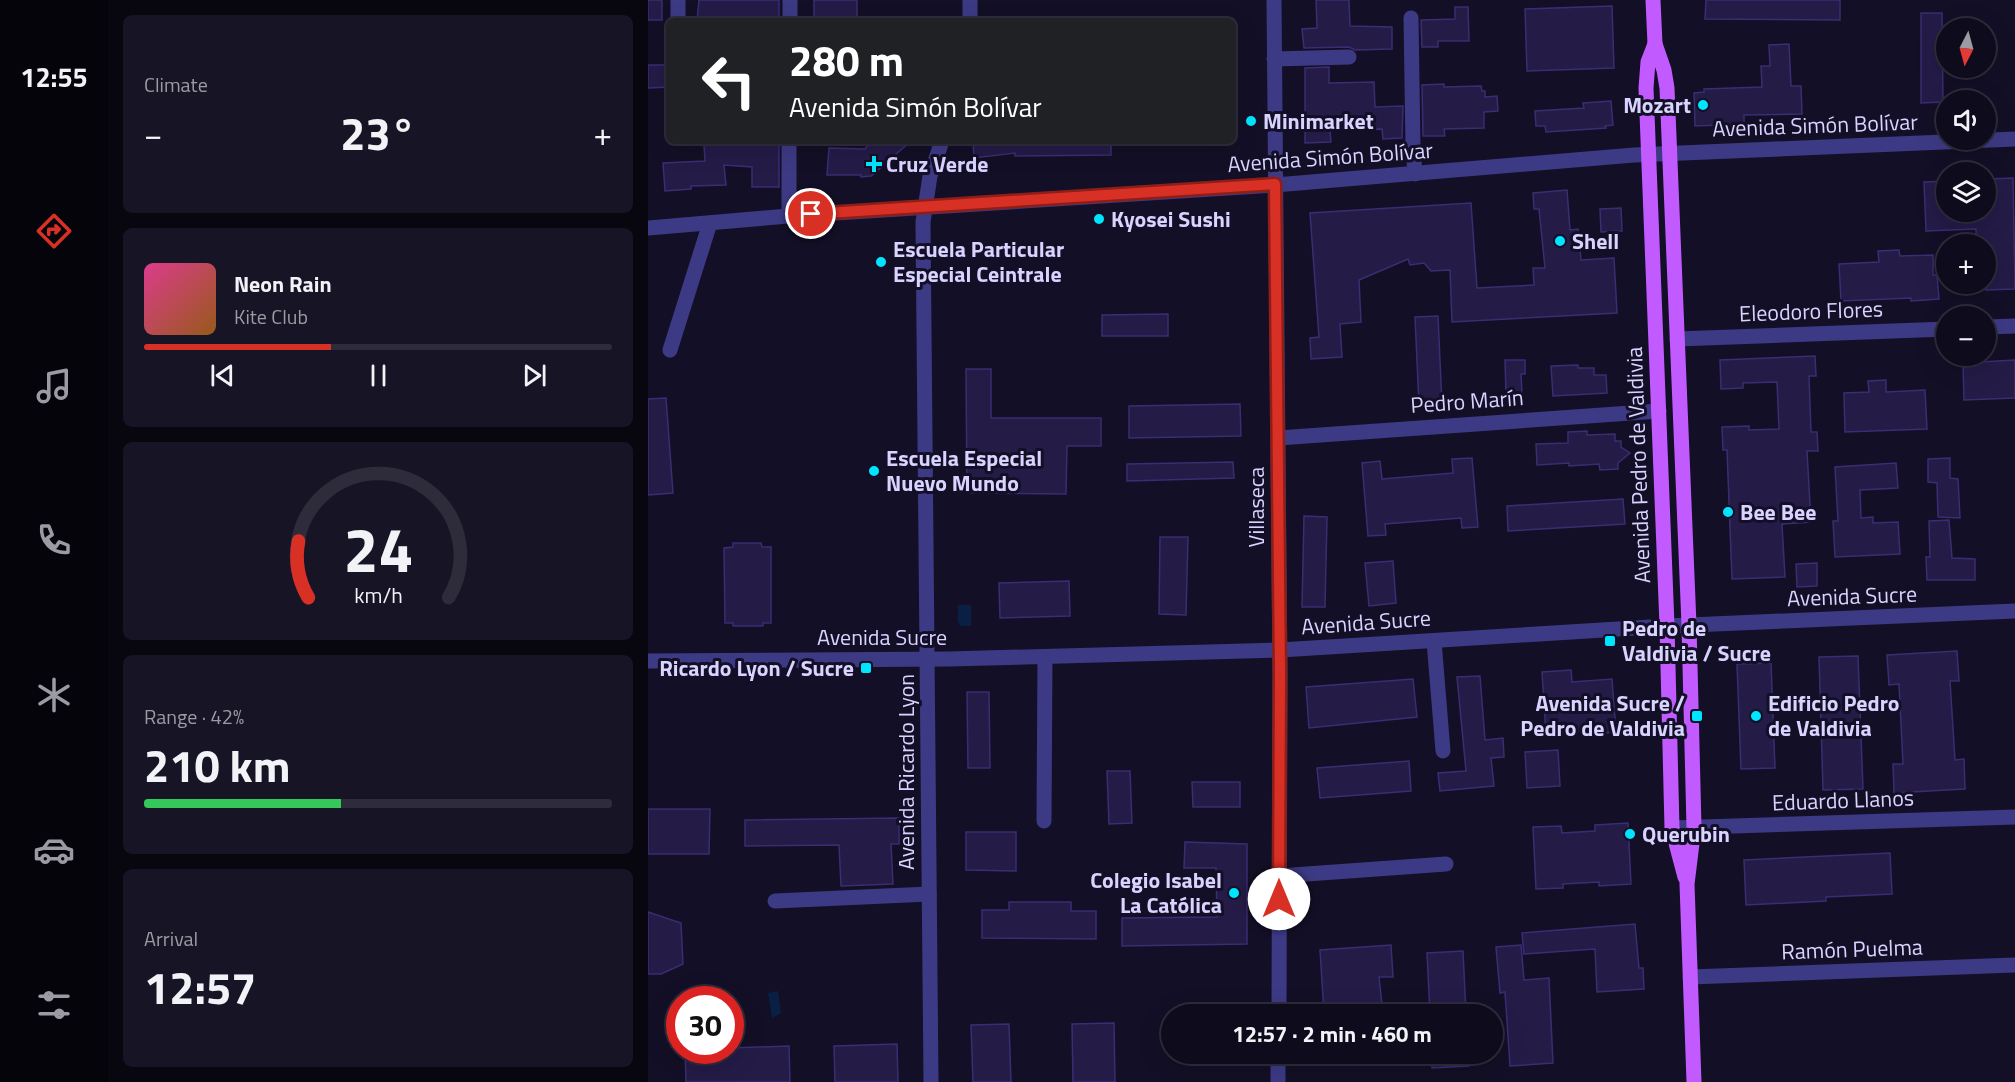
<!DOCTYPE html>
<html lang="en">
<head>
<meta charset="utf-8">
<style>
  :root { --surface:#0e0b1c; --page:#171425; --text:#f1f3f6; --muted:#9b9ba3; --line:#2e2b3b; --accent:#d93025 }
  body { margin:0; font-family:"Titillium Web",sans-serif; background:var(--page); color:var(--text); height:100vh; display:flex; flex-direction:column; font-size:22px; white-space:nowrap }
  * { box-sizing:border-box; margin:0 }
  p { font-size:20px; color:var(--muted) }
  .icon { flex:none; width:33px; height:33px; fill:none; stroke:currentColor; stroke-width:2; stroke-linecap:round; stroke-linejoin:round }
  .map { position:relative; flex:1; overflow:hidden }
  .drawer { display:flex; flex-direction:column; gap:15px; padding:15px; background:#08060f; width:540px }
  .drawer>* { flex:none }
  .guide { position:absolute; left:18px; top:18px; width:570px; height:126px; border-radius:9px; box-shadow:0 6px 24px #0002,0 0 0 2px var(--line); background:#202124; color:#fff; overflow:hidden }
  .needle { width:39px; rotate:186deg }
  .controls { position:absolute; left:1288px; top:18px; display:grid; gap:12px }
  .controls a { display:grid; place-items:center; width:60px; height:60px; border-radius:50%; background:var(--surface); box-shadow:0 6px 24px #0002,0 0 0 2px var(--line); font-size:30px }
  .speed { position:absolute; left:18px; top:986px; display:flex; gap:12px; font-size:30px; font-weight:700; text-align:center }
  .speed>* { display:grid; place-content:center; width:78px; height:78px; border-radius:50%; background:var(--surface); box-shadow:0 6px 24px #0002,0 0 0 2px var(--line); line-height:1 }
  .speed .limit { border:9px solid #d22; background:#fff; color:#111 }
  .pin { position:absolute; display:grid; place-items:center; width:51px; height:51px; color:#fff; margin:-26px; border:3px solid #fff; border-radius:50%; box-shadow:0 2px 6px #0007 }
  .me { position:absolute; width:66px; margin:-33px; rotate:0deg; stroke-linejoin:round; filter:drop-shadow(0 0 4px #0008) }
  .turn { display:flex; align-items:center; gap:21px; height:126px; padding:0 24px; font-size:27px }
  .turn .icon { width:78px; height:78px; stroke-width:2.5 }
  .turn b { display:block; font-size:42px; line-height:51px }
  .big { font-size:45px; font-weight:700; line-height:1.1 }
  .drawer .card { flex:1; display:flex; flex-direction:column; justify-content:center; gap:9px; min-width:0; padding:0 21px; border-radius:9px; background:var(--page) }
  .drawer .dial { align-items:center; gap:0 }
  .dial svg { height:156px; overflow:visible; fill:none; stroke:var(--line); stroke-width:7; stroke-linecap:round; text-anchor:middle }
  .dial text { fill:var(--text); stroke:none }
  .song { display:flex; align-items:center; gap:18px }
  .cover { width:72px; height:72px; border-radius:9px; background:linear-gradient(135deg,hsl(330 70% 55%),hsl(30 70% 35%)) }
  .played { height:6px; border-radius:3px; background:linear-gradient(90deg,var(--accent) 40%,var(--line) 40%) }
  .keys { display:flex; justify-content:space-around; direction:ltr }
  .heat { display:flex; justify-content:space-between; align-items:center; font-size:33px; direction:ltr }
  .charge { height:9px; border-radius:4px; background:linear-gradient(90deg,#34c759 42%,var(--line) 0) }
  .trip { position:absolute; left:513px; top:1004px; width:342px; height:60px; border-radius:30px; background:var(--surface); box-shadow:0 6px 24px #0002,0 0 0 2px var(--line); font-weight:700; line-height:60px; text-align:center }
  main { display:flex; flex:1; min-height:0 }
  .tab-bar { display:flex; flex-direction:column; width:108px; justify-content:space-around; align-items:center; background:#06040b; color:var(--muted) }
  .tab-bar .icon { width:42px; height:42px }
  .tab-bar .on { color:var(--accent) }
  .tab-bar b { font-size:27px; color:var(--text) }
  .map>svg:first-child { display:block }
  .water { fill:#0a1f44 }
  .building { fill:#241b47; stroke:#3b2d73; stroke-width:1.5 }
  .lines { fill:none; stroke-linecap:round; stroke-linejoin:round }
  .minor { stroke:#3d3a85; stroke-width:15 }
  .major { stroke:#c25bff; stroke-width:15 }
  .route-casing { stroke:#8d1f18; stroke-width:15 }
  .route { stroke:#d93025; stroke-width:10 }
  .poi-dot { fill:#00e5ff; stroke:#130f26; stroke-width:2 }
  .labels { text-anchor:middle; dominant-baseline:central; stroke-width:6; stroke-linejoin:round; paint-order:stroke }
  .poi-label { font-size:22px; font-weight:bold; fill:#d9d4ff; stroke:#130f26; text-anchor:start }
  .street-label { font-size:22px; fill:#d9d4ff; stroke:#130f26 }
</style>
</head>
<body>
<main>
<nav class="tab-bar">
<b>12:55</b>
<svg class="icon on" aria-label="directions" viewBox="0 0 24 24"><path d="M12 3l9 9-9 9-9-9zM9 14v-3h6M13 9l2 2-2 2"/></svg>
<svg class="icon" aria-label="music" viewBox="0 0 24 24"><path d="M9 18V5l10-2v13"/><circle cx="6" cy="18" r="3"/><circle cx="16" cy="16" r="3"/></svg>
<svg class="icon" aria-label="phone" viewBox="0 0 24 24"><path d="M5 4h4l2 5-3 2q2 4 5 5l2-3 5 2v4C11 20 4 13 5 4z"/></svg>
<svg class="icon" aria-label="climate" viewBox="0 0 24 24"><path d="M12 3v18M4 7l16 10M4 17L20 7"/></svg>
<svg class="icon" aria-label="car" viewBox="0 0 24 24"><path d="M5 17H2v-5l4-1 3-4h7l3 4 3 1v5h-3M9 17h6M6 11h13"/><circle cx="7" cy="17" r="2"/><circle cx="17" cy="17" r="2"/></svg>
<svg class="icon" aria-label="filters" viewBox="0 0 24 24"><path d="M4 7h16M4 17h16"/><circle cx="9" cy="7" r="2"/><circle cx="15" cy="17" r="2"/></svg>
</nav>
<section class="drawer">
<div class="card"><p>Climate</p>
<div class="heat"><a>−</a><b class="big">23°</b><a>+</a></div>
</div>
<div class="card">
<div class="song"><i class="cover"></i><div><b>Neon Rain</b><p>Kite Club</p></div></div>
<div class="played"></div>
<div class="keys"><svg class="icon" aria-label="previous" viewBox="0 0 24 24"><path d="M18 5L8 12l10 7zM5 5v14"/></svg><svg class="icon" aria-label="pause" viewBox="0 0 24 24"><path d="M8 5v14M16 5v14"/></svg><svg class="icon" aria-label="next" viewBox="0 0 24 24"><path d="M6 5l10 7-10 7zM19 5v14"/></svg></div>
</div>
<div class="card dial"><svg viewBox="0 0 100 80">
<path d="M14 69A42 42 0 1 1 86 69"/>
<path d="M14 69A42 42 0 0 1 9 40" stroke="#d93025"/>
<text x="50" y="56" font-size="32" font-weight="700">24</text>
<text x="50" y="72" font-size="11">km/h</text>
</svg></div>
<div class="card"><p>Range · 42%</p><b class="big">210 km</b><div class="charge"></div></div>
<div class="card"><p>Arrival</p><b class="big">12:57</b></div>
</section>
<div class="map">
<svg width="1367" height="1082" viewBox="0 0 1367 1082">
  <rect width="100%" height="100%" fill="#130f26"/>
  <!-- water -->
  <g class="water">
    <path d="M310 605H323V626H313L310 622Z"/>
    <path d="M130 991 133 1013 124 1018 120 993Z"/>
  </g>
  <!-- building -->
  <g class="building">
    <rect x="0" y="0" width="14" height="20"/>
    <path d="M51 0H131V21H49Z"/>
    <rect x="166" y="0" width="43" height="21"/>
    <path d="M668 0H701L702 26 744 27V49L707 50 701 47 656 48 654 29 669 28Z"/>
    <path d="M1058 0H1192V20L1057 19Z"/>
    <path d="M964 6 966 68 879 71 877 9Z"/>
    <path d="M807 7H820L821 41H790V47H774L773 20 807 19Z"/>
    <path d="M1273 13H1294L1295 102 1273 103Z"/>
    <path d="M1141 44 1143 86H1153L1154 114 1096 115V124L1047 126 1046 93 1056 92V89L1114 87 1113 66H1122L1121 45Z"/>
    <path d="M0 65H21V87L0 88Z"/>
    <path d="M681 67V83L726 82 727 107 755 106 754 138 735 139 734 129 682 130 683 142 657 143V68Z"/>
    <path d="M796 84V87L833 86 834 91H837V97L849 96 850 111 836 112V128L796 129 797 136H775L774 85Z"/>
    <path d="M963 101 965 125 957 126 958 128 898 132 897 126H888L887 111 936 108 935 103Z"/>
    <path d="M84 141H131V187H104V167L76 165 78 185 43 186V189L17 191 15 163 57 161 56 145 84 144Z"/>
    <path d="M223 141H263L223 176 213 177V175H179L181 148 217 149Z"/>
    <path d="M325 141H463V155L367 156V153L326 158Z"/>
    <path d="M1365 178 1367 289 1338 290V244H1328V229L1278 231 1276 182 1299 181V212H1338V179Z"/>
    <path d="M919 190 922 230 930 229 933 260 966 258 969 313 804 322 802 270 783 271 776 263 762 265 760 259 711 280 713 322 692 324 694 357 663 359 662 338 671 337 662 213 823 203 829 288 886 285 885 268H897L891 209H886L885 193Z"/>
    <path d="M973 208 974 231 953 232 952 209Z"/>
    <path d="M1251 250 1252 256 1285 255V275H1289L1291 299 1263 301V298L1193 301 1191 264 1231 262 1230 251Z"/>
    <path d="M520 314V336H454V315Z"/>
    <path d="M790 316 794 405 771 406 767 317Z"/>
    <path d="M1167 356 1168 376H1161L1163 432H1169L1170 451H1159L1163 522 1134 524 1137 577 1084 579 1079 450H1075L1074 427 1101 426V430L1131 429 1129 382 1095 383V388L1073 389 1072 360Z"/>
    <path d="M857 360H877V374H873L874 394H858Z"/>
    <path d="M1367 360V398L1316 400 1315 363Z"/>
    <path d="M930 365V368H946V375H958L959 393 905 396 903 366Z"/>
    <path d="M318 369H343V418H453V446H419L418 494 319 493Z"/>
    <path d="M1238 380V392L1277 390 1279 429 1197 432 1196 393 1221 392 1220 381Z"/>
    <path d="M18 398 25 493 0 495V399Z"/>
    <path d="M592 404 593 436 481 438V406Z"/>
    <path d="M939 431V435L967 434V441H973V447L982 453 970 463V469L952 470 951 464 921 466V463L889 465 888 444 920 443V432Z"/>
    <path d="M824 458 830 527 814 528 813 518 737 524 738 535 720 536 714 463 732 461 734 479 805 473 804 459Z"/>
    <path d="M1302 458V478L1310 479 1312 518 1290 517 1289 483 1280 482V459Z"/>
    <path d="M585 462 586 478 479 481V464Z"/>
    <path d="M1248 463 1250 488 1212 490 1213 518 1225 517V523L1250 522 1252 554 1187 557 1185 521H1190L1187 467Z"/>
    <path d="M975 499 977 524 860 531 859 506Z"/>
    <path d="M656 516 679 517 677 607H654Z"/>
    <path d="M1301 520 1304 558 1327 559V580H1279L1278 557H1282L1281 521Z"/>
    <path d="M512 537H540L538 615 511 614Z"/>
    <path d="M85 543H113L114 547H123V623H115V626H85V623H77L76 548 85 547Z"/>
    <path d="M745 561 748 603 721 606 717 563Z"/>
    <path d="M1169 563V586L1149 587 1148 564Z"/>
    <path d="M421 581 422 616 352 618 351 583Z"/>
    <path d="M1309 651 1311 681H1302L1307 760 1316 759 1317 789 1246 793 1245 764H1255L1251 684 1241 685 1239 655Z"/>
    <path d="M1210 656 1215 789 1175 790 1171 657Z"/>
    <path d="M1123 663 1127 768 1093 769 1089 664Z"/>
    <path d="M923 670 924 682 964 679 968 732 935 735V731L898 733 894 672Z"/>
    <path d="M832 676 837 740 855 738 856 757 843 758 846 786 792 791 790 773 818 771 809 677Z"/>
    <path d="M765 679 769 717 661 728 658 687Z"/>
    <path d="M319 692H341L342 768H320Z"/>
    <path d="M910 750 912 786 879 788 877 752Z"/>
    <path d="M761 761 763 791 672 798 669 768Z"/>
    <path d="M459 771H482L484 823 461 824Z"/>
    <path d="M544 782H592V807H545Z"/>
    <path d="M0 809H62L61 854H0Z"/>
    <path d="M251 818V844H243L245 884 193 886 191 845 97 846V820Z"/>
    <path d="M980 823 983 884 951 886V882L915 884V888L888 889 885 827 913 826 914 833 947 831V825Z"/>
    <path d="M318 832H368V871L318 870Z"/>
    <path d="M537 842 599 844V944L474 946V918L569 917 568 868H536Z"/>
    <path d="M1242 853 1244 894 1178 897V901L1098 905 1096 860Z"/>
    <path d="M361 902H423V911H448V939L334 938V910H361Z"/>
    <path d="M0 912 33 923 35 964 13 974H0Z"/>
    <path d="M987 924 991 968H995L996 989 949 992 947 949 876 954 874 933Z"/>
    <path d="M743 945 745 977H731L735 1014H676L672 950Z"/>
    <path d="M873 945 876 980 901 978 905 1063 862 1066 857 992 852 993 848 947Z"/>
    <path d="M815 951 818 1014H782L779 953Z"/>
    <path d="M466 1023 467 1082H425L424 1024Z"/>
    <path d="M361 1024 363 1082H325L323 1025Z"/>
    <path d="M249 1044 250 1082H187L186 1046Z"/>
    <path d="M141 1046 142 1082H38L37 1050H82V1048Z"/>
    <path d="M784 1053H820L821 1066 784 1068Z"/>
  </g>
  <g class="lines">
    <!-- minor -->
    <g class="minor">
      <path d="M626 0 632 673 631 1014"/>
      <path d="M763 18 765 147 767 174"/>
      <path d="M30 21V0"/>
      <path d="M142 21V0"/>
      <path d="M322 21V0"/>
      <path d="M626 59 701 57"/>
      <path d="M141 216V141"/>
      <path d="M0 228 141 216 627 185 986 155 1367 139"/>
      <path d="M1338 327 1367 326"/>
      <path d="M1029 339 1299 329"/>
      <path d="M22 350 62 223"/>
      <path d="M630 438 1011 411"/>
      <path d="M786 641 795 751"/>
      <path d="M0 661 301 659 632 650 1019 626 1367 611"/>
      <path d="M396 821 397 657"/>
      <path d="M1024 828 1367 817"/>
      <path d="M631 876 798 864"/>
      <path d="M127 901 281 894"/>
      <path d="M1042 977 1367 965"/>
      <path d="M283 1082 275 222 282 176 294 141"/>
      <path d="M630 1082V1053"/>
    </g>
    <!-- major -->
    <g class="major">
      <path d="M1005 0 1007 44 1016 70 1019 88 1041 625 1046 827 1039 884 1046 1082"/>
      <path d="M1007 44 1000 62 998 88 1019 626 1024 828 1037 877"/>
    </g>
  </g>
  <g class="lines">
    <!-- route casing -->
    <g class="route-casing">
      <path id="route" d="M163 214 627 184 632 673 631 899"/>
    </g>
    <!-- route -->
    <use href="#route" class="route"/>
  </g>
  <!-- markers -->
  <g class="poi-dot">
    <circle cx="1055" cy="105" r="6"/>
    <circle cx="603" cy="121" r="6"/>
    <path d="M223 155h6v6h6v6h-6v6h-6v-6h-6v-6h6z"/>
    <circle cx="451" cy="219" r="6"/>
    <circle cx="912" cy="241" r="6"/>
    <circle cx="233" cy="262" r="6"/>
    <circle cx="226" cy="471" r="6"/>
    <circle cx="1080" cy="512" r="6"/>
    <rect x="956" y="635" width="12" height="12" rx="3"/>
    <rect x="212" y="662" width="12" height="12" rx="3"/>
    <rect x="1043" y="710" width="12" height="12" rx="3"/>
    <circle cx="1108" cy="716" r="6"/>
    <circle cx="982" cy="834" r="6"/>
    <circle cx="586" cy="893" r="6"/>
  </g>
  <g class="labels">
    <!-- poi labels -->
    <g class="poi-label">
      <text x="1043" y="105" text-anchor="end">Mozart</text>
      <text x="615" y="121">Minimarket</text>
      <text x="238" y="164">Cruz Verde</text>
      <text x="463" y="219">Kyosei Sushi</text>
      <text x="924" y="241">Shell</text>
      <text x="245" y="249">Escuela Particular<tspan x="245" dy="25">Especial Ceintrale</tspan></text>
      <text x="238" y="458">Escuela Especial<tspan x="238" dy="25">Nuevo Mundo</tspan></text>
      <text x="1092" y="512">Bee Bee</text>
      <text x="974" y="628">Pedro de<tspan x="974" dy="25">Valdivia / Sucre</tspan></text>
      <text x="206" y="668" text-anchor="end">Ricardo Lyon / Sucre</text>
      <text x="1037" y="703" text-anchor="end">Avenida Sucre /<tspan x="1037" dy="25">Pedro de Valdivia</tspan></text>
      <text x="1120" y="703">Edificio Pedro<tspan x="1120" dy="25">de Valdivia</tspan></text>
      <text x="994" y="834">Querubin</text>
      <text x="574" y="880" text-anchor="end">Colegio Isabel<tspan x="574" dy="25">La Católica</tspan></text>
    </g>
    <!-- street labels -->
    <g class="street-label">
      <text transform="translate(1167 125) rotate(-2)">Avenida Simón Bolívar</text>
      <text transform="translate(682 157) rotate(-4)">Avenida Simón Bolívar</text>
      <text transform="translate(1163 311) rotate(-2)">Eleodoro Flores</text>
      <text transform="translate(819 401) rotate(-4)">Pedro Marín</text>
      <text transform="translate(990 465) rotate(-92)">Avenida Pedro de Valdivia</text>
      <text transform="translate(608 507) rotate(-90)">Villaseca</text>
      <text transform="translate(1204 596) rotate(-2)">Avenida Sucre</text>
      <text transform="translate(718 622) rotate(-4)">Avenida Sucre</text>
      <text x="234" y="637">Avenida Sucre</text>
      <text transform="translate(258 772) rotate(-90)">Avenida Ricardo Lyon</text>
      <text transform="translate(1195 800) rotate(-2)">Eduardo Llanos</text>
      <text transform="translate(1204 949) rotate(-2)">Ramón Puelma</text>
    </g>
  </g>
</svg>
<div class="controls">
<a><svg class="needle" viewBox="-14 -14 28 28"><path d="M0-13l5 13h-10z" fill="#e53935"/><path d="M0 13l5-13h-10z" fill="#9b9ba3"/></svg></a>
<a><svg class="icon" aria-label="sound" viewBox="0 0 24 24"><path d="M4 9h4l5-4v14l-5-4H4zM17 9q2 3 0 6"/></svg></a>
<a><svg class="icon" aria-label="layers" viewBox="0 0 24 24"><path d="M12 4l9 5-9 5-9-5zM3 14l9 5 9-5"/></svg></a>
<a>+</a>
<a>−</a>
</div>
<div class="speed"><div class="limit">30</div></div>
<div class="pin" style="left:163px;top:214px;background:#d93025"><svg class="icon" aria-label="arrive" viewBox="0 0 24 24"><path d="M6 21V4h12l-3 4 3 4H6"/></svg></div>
<svg class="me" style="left:631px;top:899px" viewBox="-20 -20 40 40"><circle r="19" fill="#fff"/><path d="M0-13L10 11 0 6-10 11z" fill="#d93025"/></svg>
<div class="trip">12:57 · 2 min · 460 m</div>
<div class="guide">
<div class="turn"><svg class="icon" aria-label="left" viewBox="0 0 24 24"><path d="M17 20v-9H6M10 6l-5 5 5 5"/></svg><div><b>280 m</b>Avenida Simón Bolívar</div></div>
</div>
</div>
</main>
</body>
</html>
